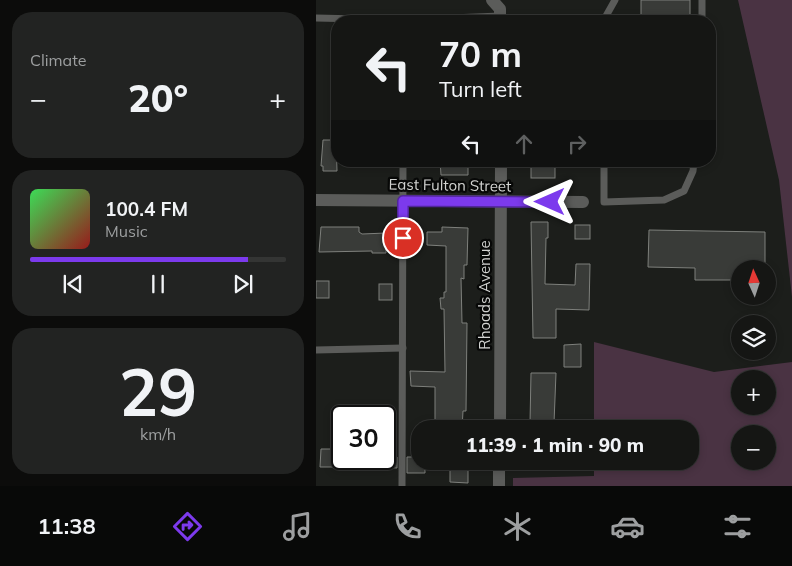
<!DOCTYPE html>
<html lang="en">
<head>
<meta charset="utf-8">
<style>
  :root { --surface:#151614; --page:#222322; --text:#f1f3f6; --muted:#9d9fa0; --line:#343534; --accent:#7c3aed }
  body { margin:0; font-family:Mulish,sans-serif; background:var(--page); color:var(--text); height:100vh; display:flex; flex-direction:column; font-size:19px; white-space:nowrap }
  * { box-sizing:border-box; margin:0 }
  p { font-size:16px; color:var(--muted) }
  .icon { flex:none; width:28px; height:28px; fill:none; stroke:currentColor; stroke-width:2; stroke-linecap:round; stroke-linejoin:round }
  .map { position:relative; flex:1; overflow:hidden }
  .drawer { display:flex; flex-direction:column; gap:12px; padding:12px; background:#0c0c0b; width:316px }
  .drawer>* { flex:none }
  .guide { position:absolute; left:15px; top:15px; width:385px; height:152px; border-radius:20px; box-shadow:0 2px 8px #0003,0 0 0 1px var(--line); background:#151614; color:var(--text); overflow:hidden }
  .needle { width:32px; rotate:357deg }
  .buttons { position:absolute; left:415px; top:260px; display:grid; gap:10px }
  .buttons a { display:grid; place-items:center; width:45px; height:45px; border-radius:50%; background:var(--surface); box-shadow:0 2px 8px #0003,0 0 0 1px var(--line); font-size:25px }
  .speed { position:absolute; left:15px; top:405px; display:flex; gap:10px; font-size:25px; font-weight:700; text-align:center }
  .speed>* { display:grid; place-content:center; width:65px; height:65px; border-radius:50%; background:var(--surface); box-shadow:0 2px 8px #0003,0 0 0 1px var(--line); line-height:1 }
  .speed .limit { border:2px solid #111; border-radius:8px; background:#fff; color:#111 }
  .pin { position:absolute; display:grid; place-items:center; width:42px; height:42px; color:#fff; margin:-21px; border:2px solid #fff; border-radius:50%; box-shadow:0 1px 5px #0007 }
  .me { position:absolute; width:55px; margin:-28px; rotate:270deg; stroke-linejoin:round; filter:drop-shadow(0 0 4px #0008) }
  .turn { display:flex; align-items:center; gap:18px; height:105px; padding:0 25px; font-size:22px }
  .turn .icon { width:65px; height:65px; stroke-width:2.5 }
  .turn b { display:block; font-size:35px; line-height:42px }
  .lanes { display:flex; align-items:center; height:48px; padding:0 25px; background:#0003; justify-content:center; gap:25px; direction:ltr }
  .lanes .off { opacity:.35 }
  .big { font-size:38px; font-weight:800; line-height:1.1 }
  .drawer .card { flex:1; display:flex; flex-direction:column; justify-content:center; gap:8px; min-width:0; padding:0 18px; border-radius:20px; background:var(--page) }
  .drawer .dial { align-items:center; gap:0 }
  .dial b { font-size:65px; line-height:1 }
  .song { display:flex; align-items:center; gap:15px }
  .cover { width:60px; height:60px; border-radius:8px; background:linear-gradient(135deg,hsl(130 70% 55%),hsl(0 70% 35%)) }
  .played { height:5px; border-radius:2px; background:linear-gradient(90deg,var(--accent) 85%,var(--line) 85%) }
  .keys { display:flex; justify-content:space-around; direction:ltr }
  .heat { display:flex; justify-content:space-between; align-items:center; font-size:28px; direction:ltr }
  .trip { position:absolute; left:95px; top:420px; width:288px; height:50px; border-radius:20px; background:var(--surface); box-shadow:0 2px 8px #0003,0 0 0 1px var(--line); font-weight:800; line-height:50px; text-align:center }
  .menu { display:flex; height:80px; justify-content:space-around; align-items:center; background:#080908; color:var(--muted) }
  .menu .icon { width:35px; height:35px }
  .menu .current { color:var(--accent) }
  .menu b { font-size:22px; color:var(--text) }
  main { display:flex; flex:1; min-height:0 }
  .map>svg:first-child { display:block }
  .green { fill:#4a3343; fill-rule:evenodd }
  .building { fill:#393b38; stroke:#7e807c }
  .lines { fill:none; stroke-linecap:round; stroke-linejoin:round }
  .lane { stroke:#5b5c5a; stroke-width:7 }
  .street { stroke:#5b5c5a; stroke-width:12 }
  .route-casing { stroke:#51269a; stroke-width:12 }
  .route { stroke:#7c3aed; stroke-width:9 }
  .labels { text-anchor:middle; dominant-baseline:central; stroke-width:4.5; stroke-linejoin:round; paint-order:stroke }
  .street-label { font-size:15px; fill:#d2d3d1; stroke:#070807 }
</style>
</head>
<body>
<main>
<section class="drawer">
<div class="card"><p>Climate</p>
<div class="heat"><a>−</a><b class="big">20°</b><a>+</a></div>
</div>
<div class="card">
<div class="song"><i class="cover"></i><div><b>100.4 FM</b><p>Music</p></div></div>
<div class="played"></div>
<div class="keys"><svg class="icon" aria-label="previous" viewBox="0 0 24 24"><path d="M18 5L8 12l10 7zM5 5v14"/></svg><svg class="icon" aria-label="pause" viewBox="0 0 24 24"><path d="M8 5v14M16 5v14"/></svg><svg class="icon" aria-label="next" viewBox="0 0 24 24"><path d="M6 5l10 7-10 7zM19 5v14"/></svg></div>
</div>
<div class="card dial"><b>29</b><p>km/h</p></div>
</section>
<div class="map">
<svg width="476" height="486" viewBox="0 0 476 486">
  <rect width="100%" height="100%" fill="#1c1e1b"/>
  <!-- green -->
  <g class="green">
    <path d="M422 0H476V297L463 180Z"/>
    <path d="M278 342 398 372 476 362V486H197V478L278 476V461H374V429H278ZM424 379H451V406H424ZM424 434H451V461H424Z"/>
  </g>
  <!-- building -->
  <g class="building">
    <rect x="325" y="0" width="49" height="21"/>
    <path d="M7 140H20L21 171H7V166H5Z"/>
    <path d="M124 161H150V163H152V175H125Z"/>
    <rect x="215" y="161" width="24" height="17"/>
    <path d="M215 222H232V238H230L229 284 259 285 260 264H274L273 310 240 309V338H217Z"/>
    <rect x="259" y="225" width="15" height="14"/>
    <path d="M5 227H43V232L46 234 70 233V253H56V251L3 252Z"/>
    <path d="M126 227 152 228 151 265H148V279L145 278 146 323H151L150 411H147L146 429H119V387L95 386 94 371 129 372 128 309H125L124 298H128V292H130V246L111 245V232H126Z"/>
    <path d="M333 230 449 232V268L424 269V277H418V280H379V268L332 267Z"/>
    <rect x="0" y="281" width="13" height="17"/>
    <rect x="63" y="284" width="13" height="16"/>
    <path d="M265 344V367H248V345Z"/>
    <path d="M215 373H240L238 423H214Z"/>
    <path d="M5 449H26V467H4Z"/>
    <path d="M69 457H81V468L51 467V459H69Z"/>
    <path d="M91 457H104V461H109V473H91Z"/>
    <path d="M140 461H152V483L134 482V469H140Z"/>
  </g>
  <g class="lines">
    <!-- lane -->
    <g class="lane">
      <path d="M386 0V21"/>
      <path d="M0 18 87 20 184 16"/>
      <path d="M290 21V16L299 0"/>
      <path d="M288 161V202L348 200 368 191 377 171 378 161"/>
      <path d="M0 350 87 348"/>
      <path d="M86 486 87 161"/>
    </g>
    <!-- street -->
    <g class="street">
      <path d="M176 0 184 9V21"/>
      <path d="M0 200 267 202"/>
      <path d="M184 429 185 161"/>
      <path d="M183 486V461"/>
    </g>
  </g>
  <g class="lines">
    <!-- route casing -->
    <g class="route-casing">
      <path id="route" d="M87 238V201L234 202"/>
    </g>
    <!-- route -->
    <use href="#route" class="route"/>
  </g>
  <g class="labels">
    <!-- street labels -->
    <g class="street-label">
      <text transform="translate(134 185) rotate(1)">East Fulton Street</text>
      <text transform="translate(168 295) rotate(-90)">Rhoads Avenue</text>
    </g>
  </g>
</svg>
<div class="buttons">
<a><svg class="needle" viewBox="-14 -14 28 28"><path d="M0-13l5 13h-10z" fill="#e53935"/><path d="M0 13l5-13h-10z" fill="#9d9fa0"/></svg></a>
<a><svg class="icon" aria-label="layers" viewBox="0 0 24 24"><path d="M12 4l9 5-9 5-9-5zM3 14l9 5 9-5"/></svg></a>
<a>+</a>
<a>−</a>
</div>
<div class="speed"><div class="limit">30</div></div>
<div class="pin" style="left:87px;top:238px;background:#d93025"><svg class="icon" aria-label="arrive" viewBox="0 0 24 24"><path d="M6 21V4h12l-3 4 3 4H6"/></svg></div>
<svg class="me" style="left:234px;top:202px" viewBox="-20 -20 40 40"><path d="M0-17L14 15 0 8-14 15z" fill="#7c3aed" stroke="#fff" stroke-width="4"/></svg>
<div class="trip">11:39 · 1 min · 90 m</div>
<div class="guide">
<div class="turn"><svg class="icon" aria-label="left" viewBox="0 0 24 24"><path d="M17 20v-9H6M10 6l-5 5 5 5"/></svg><div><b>70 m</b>Turn left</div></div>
<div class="lanes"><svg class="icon" aria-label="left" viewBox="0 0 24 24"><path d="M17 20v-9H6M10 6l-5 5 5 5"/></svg><svg class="icon off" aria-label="ahead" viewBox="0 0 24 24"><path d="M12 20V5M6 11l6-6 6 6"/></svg><svg class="icon off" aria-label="right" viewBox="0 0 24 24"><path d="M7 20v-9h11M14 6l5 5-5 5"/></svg></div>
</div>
</div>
</main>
<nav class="menu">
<b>11:38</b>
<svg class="icon current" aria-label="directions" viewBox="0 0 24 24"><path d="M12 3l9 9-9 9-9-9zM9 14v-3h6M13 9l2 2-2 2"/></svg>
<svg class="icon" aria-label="music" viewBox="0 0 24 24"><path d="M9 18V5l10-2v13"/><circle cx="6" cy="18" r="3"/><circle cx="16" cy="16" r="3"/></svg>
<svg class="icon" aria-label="phone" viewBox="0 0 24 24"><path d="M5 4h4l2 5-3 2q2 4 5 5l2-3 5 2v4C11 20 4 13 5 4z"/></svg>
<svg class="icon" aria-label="climate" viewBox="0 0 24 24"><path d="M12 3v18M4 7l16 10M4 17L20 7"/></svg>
<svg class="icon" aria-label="car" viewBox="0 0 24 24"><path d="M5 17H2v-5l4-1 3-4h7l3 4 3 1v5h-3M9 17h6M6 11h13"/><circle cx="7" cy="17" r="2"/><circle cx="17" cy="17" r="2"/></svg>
<svg class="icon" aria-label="filters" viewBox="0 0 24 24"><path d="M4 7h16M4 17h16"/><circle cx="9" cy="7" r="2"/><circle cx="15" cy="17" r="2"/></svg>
</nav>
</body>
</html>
